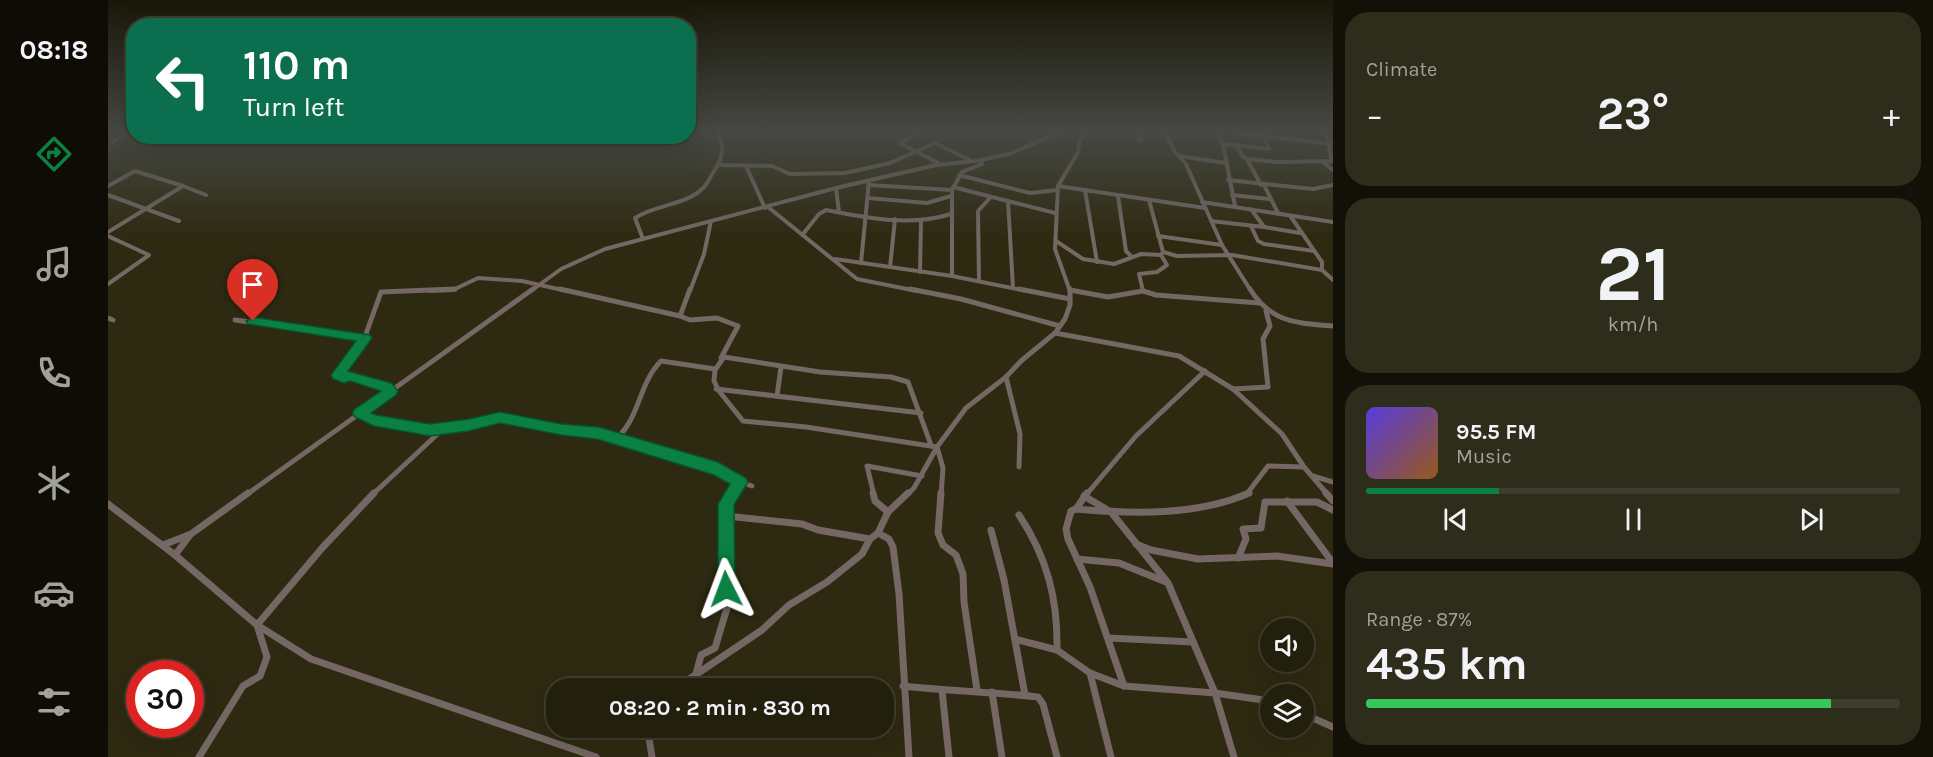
<!DOCTYPE html>
<html lang="en">
<head>
<meta charset="utf-8">
<style>
  :root { --surface:#221f0d; --page:#2e2c1b; --text:#f1f3f6; --muted:#a2a29d; --line:#3f3d2e; --accent:#0b8043 }
  body { margin:0; font-family:Karla,sans-serif; background:var(--page); color:var(--text); height:100vh; display:flex; flex-direction:column; font-size:22px; white-space:nowrap }
  * { box-sizing:border-box; margin:0 }
  p { font-size:20px; color:var(--muted) }
  .icon { flex:none; width:33px; height:33px; fill:none; stroke:currentColor; stroke-width:2; stroke-linecap:round; stroke-linejoin:round }
  .map { position:relative; flex:1; overflow:hidden }
  .side { display:flex; flex-direction:column; gap:12px; padding:12px; background:#131107; width:600px }
  .side>* { flex:none }
  .banner { position:absolute; left:18px; top:18px; width:570px; height:126px; border-radius:24px; box-shadow:0 6px 24px #0002,0 0 0 2px var(--line); background:#0b6e4f; color:#fff; overflow:hidden }
  .tools { position:absolute; left:1152px; top:618px; display:grid; gap:12px }
  .tools a { display:grid; place-items:center; width:54px; height:54px; border-radius:50%; background:var(--surface); box-shadow:0 6px 24px #0002,0 0 0 2px var(--line); font-size:30px }
  .speed { position:absolute; left:18px; top:660px; display:flex; gap:12px; font-size:30px; font-weight:700; text-align:center }
  .speed>* { display:grid; place-content:center; width:78px; height:78px; border-radius:50%; background:var(--surface); box-shadow:0 6px 24px #0002,0 0 0 2px var(--line); line-height:1 }
  .speed .limit { border:9px solid #d22; background:#fff; color:#111 }
  .pin { position:absolute; display:grid; place-items:center; width:51px; height:51px; color:#fff; margin:-62px -26px; border-radius:50% 50% 50% 0; rotate:-45deg; box-shadow:0 0 6px #0007 }
  .pin .icon { rotate:45deg }
  .me { position:absolute; width:66px; margin:-33px; rotate:357deg; stroke-linejoin:round; filter:drop-shadow(0 0 4px #0008) }
  .turn { display:flex; align-items:center; gap:21px; height:126px; padding:0 18px; font-size:27px }
  .turn .icon { width:78px; height:78px; stroke-width:2.5 }
  .turn b { display:block; font-size:42px; line-height:51px }
  .big { font-size:45px; font-weight:700; line-height:1.1 }
  .side .widget { flex:1; display:flex; flex-direction:column; justify-content:center; gap:9px; min-width:0; padding:0 21px; border-radius:24px; background:var(--page) }
  .side .dial { align-items:center; gap:0 }
  .dial b { font-size:78px; line-height:1 }
  .song { display:flex; align-items:center; gap:18px }
  .cover { width:72px; height:72px; border-radius:9px; background:linear-gradient(135deg,hsl(250 70% 55%),hsl(30 70% 35%)) }
  .played { height:6px; border-radius:3px; background:linear-gradient(90deg,var(--accent) 25%,var(--line) 25%) }
  .keys { display:flex; justify-content:space-around; direction:ltr }
  .heat { display:flex; justify-content:space-between; align-items:center; font-size:33px; direction:ltr }
  .charge { height:9px; border-radius:4px; background:linear-gradient(90deg,#34c759 87%,var(--line) 0) }
  .trip { position:absolute; left:438px; top:678px; width:348px; height:60px; border-radius:24px; background:var(--surface); box-shadow:0 6px 24px #0002,0 0 0 2px var(--line); font-weight:700; line-height:60px; text-align:center }
  main { display:flex; flex:1; min-height:0 }
  .menu { display:flex; flex-direction:column; width:108px; justify-content:space-around; align-items:center; background:#0e0c05; color:var(--muted) }
  .menu .icon { width:42px; height:42px }
  .menu .selected { color:var(--accent) }
  .menu b { font-size:27px; color:var(--text) }
  .map>svg:first-child { display:block }
  .lines { fill:none; stroke-linecap:round; stroke-linejoin:round }
  .street-far2 { stroke:#746764; stroke-width:4 }
  .street-far1 { stroke:#746764; stroke-width:5 }
  .street { stroke:#746764; stroke-width:7 }
  .route { fill:#0b8043; stroke:#07532c; stroke-width:1.5 }
</style>
</head>
<body>
<main>
<nav class="menu">
<b>08:18</b>
<svg class="icon selected" aria-label="directions" viewBox="0 0 24 24"><path d="M12 3l9 9-9 9-9-9zM9 14v-3h6M13 9l2 2-2 2"/></svg>
<svg class="icon" aria-label="music" viewBox="0 0 24 24"><path d="M9 18V5l10-2v13"/><circle cx="6" cy="18" r="3"/><circle cx="16" cy="16" r="3"/></svg>
<svg class="icon" aria-label="phone" viewBox="0 0 24 24"><path d="M5 4h4l2 5-3 2q2 4 5 5l2-3 5 2v4C11 20 4 13 5 4z"/></svg>
<svg class="icon" aria-label="climate" viewBox="0 0 24 24"><path d="M12 3v18M4 7l16 10M4 17L20 7"/></svg>
<svg class="icon" aria-label="car" viewBox="0 0 24 24"><path d="M5 17H2v-5l4-1 3-4h7l3 4 3 1v5h-3M9 17h6M6 11h13"/><circle cx="7" cy="17" r="2"/><circle cx="17" cy="17" r="2"/></svg>
<svg class="icon" aria-label="filters" viewBox="0 0 24 24"><path d="M4 7h16M4 17h16"/><circle cx="9" cy="7" r="2"/><circle cx="15" cy="17" r="2"/></svg>
</nav>
<div class="map">
<svg width="1225" height="757" viewBox="0 0 1225 757">
  <rect width="100%" height="100%" fill="#2e2911"/>
  <g class="lines">
    <!-- street-far2 -->
    <g class="street-far2">
      <path d="M811 132 792 143 832 164"/>
      <path d="M1030 132 1033 141"/>
      <path d="M1057 132 1067 152 1078 164 1114 245 1143 291"/>
      <path d="M1109 132 1115 144 1127 206"/>
      <path d="M1218 132 1224 161 1216 163 1225 170"/>
      <path d="M1128 133 1225 144"/>
      <path d="M4 143 19 132"/>
      <path d="M1115 144 1161 149 1156 136"/>
      <path d="M1128 145 1135 157 1139 159 1153 185"/>
      <path d="M1071 156 1118 163"/>
      <path d="M1139 159 1170 162 1225 161"/>
      <path d="M611 165 664 166 682 174 737 173 782 163 827 143 862 160"/>
      <path d="M638 166 657 208"/>
      <path d="M851 175 922 193 949 190"/>
      <path d="M1120 180 1205 189 1225 185"/>
      <path d="M761 185 844 190"/>
      <path d="M1156 185 1170 213"/>
      <path d="M0 186 27 171 75 186 0 232"/>
      <path d="M75 186 98 195"/>
      <path d="M950 186 1097 208"/>
      <path d="M845 187 947 213"/>
      <path d="M728 188 731 212"/>
      <path d="M977 190 989 262"/>
      <path d="M0 195 71 221"/>
      <path d="M1124 195 1161 199"/>
      <path d="M1010 196 1018 251 1024 257"/>
      <path d="M760 198 819 203 843 196"/>
      <path d="M1041 200 1055 252"/>
      <path d="M900 201 905 288"/>
      <path d="M1094 202 1225 222"/>
      <path d="M660 207 749 279 809 291"/>
      <path d="M1183 217 1214 262V270"/>
      <path d="M1103 221 1156 227 1143 209"/>
      <path d="M1143 226 1150 241 1156 244 1206 251"/>
      <path d="M1156 227 1192 233"/>
      <path d="M695 234 711 214 718 210C760 218 801 227 843 214"/>
      <path d="M0 236 41 255 0 284"/>
      <path d="M1050 236 1114 245"/>
      <path d="M535 239 527 218C548 204 578 206 596 187 600 183 602 177 606 171 615 158 617 147 609 132"/>
      <path d="M948 241 975 259 1006 264 1033 254 1053 255 1055 252 1069 256 1124 255 1214 270 1225 280"/>
      <path d="M727 259 844 276 919 291"/>
      <path d="M753 263 761 181"/>
      <path d="M782 267 787 219"/>
      <path d="M812 272 813 222"/>
      <path d="M844 276V190L854 172 874 164 873 160"/>
      <path d="M871 281 870 211 883 197"/>
      <path d="M962 290 965 291"/>
      <path d="M322 291 345 290 370 278 414 281 459 291"/>
      <path d="M423 291 453 269 497 249 728 188 828 165 867 161 901 154 953 132"/>
      <path d="M582 291 596 254 603 221"/>
      <path d="M962 291 947 249 950 186 970 152 972 139 980 132"/>
      <path d="M1035 291 1031 274 1049 272 1059 265 1053 255"/>
    </g>
    <!-- street-far1 -->
    <g class="street-far1">
      <path d="M452 289 572 316"/>
      <path d="M582 289 572 316 582 320 609 318 630 326 613 358"/>
      <path d="M802 289 853 299 952 326"/>
      <path d="M911 289 962 299"/>
      <path d="M1142 289C1163 323 1189 323 1225 326"/>
      <path d="M962 290 1000 297 1035 291 1048 295 1151 303"/>
      <path d="M0 318 5 320"/>
      <path d="M127 320 258 338"/>
      <path d="M947 333 1071 356 1125 389 1174 434 1196 467 1220 495"/>
      <path d="M898 377 912 434 911 467"/>
      <path d="M608 389 813 413"/>
      <path d="M1125 389 1160 387 1155 339 1162 326 1158 311"/>
      <path d="M283 391C268 379 246 380 229 375L254 345 273 292 347 289"/>
      <path d="M669 396 673 367"/>
      <path d="M252 413 274 423 322 430 392 418 491 433 506 440 533 445 610 469 627 480 644 486"/>
      <path d="M506 436 510 437C532 416 531 383 553 361L607 369"/>
      <path d="M823 445 800 382 783 377 712 372 616 357 607 370 606 381 611 391 635 421 698 427 829 447"/>
      <path d="M829 447 835 468 833 495"/>
      <path d="M1205 476 1225 482"/>
      <path d="M138 495 425 289"/>
      <path d="M264 495 336 428"/>
      <path d="M624 495 633 482"/>
      <path d="M766 495 759 466 814 476"/>
      <path d="M799 495 806 488 829 447 858 408 898 377 913 361 947 333 957 319 962 305V289"/>
      <path d="M978 495 1028 436 1097 371"/>
      <path d="M1138 495 1160 466 1196 467"/>
    </g>
    <!-- street -->
    <g class="street">
      <path d="M765 493 767 501 780 512"/>
      <path d="M833 493 830 533 835 545 848 555 855 574 856 602 869 690"/>
      <path d="M1218 493 1225 501"/>
      <path d="M976 496 1003 512 1060 583 1107 693 1126 757"/>
      <path d="M1179 501 1225 563"/>
      <path d="M0 504 67 555 149 625 203 659 488 757"/>
      <path d="M968 509 979 493"/>
      <path d="M911 515C939 557 950 599 949 650"/>
      <path d="M619 516 694 524 710 530 762 539"/>
      <path d="M883 530 896 580 917 695"/>
      <path d="M770 533 781 539 785 547 791 594 801 757"/>
      <path d="M1028 544 1043 550 1090 559 1169 556 1225 564"/>
      <path d="M55 545 83 534 140 493"/>
      <path d="M67 555 82 535"/>
      <path d="M1130 558 1138 539 1135 529 1153 528 1157 502H1209L1225 510"/>
      <path d="M969 559 1011 563 1058 582"/>
      <path d="M1000 638 1085 642"/>
      <path d="M907 639 949 650 982 673 1016 686 1107 693 1162 701"/>
      <path d="M982 673 1003 757"/>
      <path d="M588 674 593 655 607 648 619 608 616 571 618 504 625 493"/>
      <path d="M795 686C840 691 885 692 930 697L935 704 949 757"/>
      <path d="M1016 686 982 587 960 539 958 529 963 511 968 509C1024 514 1089 516 1141 493"/>
      <path d="M568 688 654 630 681 605 719 582 754 554 762 539 770 533 780 512 800 493"/>
      <path d="M834 690 841 757"/>
      <path d="M884 692 894 757"/>
      <path d="M1196 714 1225 727"/>
      <path d="M544 728 541 738 544 757"/>
      <path d="M91 757 135 686 152 676 159 657 149 625 215 547 266 493"/>
    </g>
  </g>
  <!-- sky -->
  <linearGradient id="sky" x2="0" y2="1"><stop stop-color="#191709"/><stop offset="0.55" stop-color="#464943"/><stop offset="1" stop-color="#464943" stop-opacity="0"/></linearGradient>
  <rect width="1225" height="238" fill="url(#sky)"/>
  <!-- route -->
  <path class="route" d="M145 317 262 335 264 338 262 341 240 371 283 383 290 391 288 395 263 413 268 415 322 424 361 419 392 412 453 424 491 427 610 462 638 478 640 482 626 505 627 589 624 595 618 597 612 595 610 589V504L622 484 606 475 489 439 453 435 392 423 361 431 322 436 266 426 247 417 244 413 247 409 273 391 242 381 236 383 225 379 223 375 248 341 140 324 138 321Z"/>
</svg>
<div class="tools">
<a><svg class="icon" aria-label="sound" viewBox="0 0 24 24"><path d="M4 9h4l5-4v14l-5-4H4zM17 9q2 3 0 6"/></svg></a>
<a><svg class="icon" aria-label="layers" viewBox="0 0 24 24"><path d="M12 4l9 5-9 5-9-5zM3 14l9 5 9-5"/></svg></a>
</div>
<div class="speed"><div class="limit">30</div></div>
<div class="pin" style="left:145px;top:321px;background:#d93025"><svg class="icon" aria-label="arrive" viewBox="0 0 24 24"><path d="M6 21V4h12l-3 4 3 4H6"/></svg></div>
<svg class="me" style="left:618px;top:589px" viewBox="-20 -20 40 40"><path d="M0-17L14 15 0 8-14 15z" fill="#0b8043" stroke="#fff" stroke-width="4"/></svg>
<div class="trip">08:20 · 2 min · 830 m</div>
<div class="banner">
<div class="turn"><svg class="icon" aria-label="left" viewBox="0 0 24 24"><path d="M17 20v-9H6M10 6l-5 5 5 5"/></svg><div><b>110 m</b>Turn left</div></div>
</div>
</div>
<section class="side">
<div class="widget"><p>Climate</p>
<div class="heat"><a>−</a><b class="big">23°</b><a>+</a></div>
</div>
<div class="widget dial"><b>21</b><p>km/h</p></div>
<div class="widget">
<div class="song"><i class="cover"></i><div><b>95.5 FM</b><p>Music</p></div></div>
<div class="played"></div>
<div class="keys"><svg class="icon" aria-label="previous" viewBox="0 0 24 24"><path d="M18 5L8 12l10 7zM5 5v14"/></svg><svg class="icon" aria-label="pause" viewBox="0 0 24 24"><path d="M8 5v14M16 5v14"/></svg><svg class="icon" aria-label="next" viewBox="0 0 24 24"><path d="M6 5l10 7-10 7zM19 5v14"/></svg></div>
</div>
<div class="widget"><p>Range · 87%</p><b class="big">435 km</b><div class="charge"></div></div>
</section>
</main>
</body>
</html>
